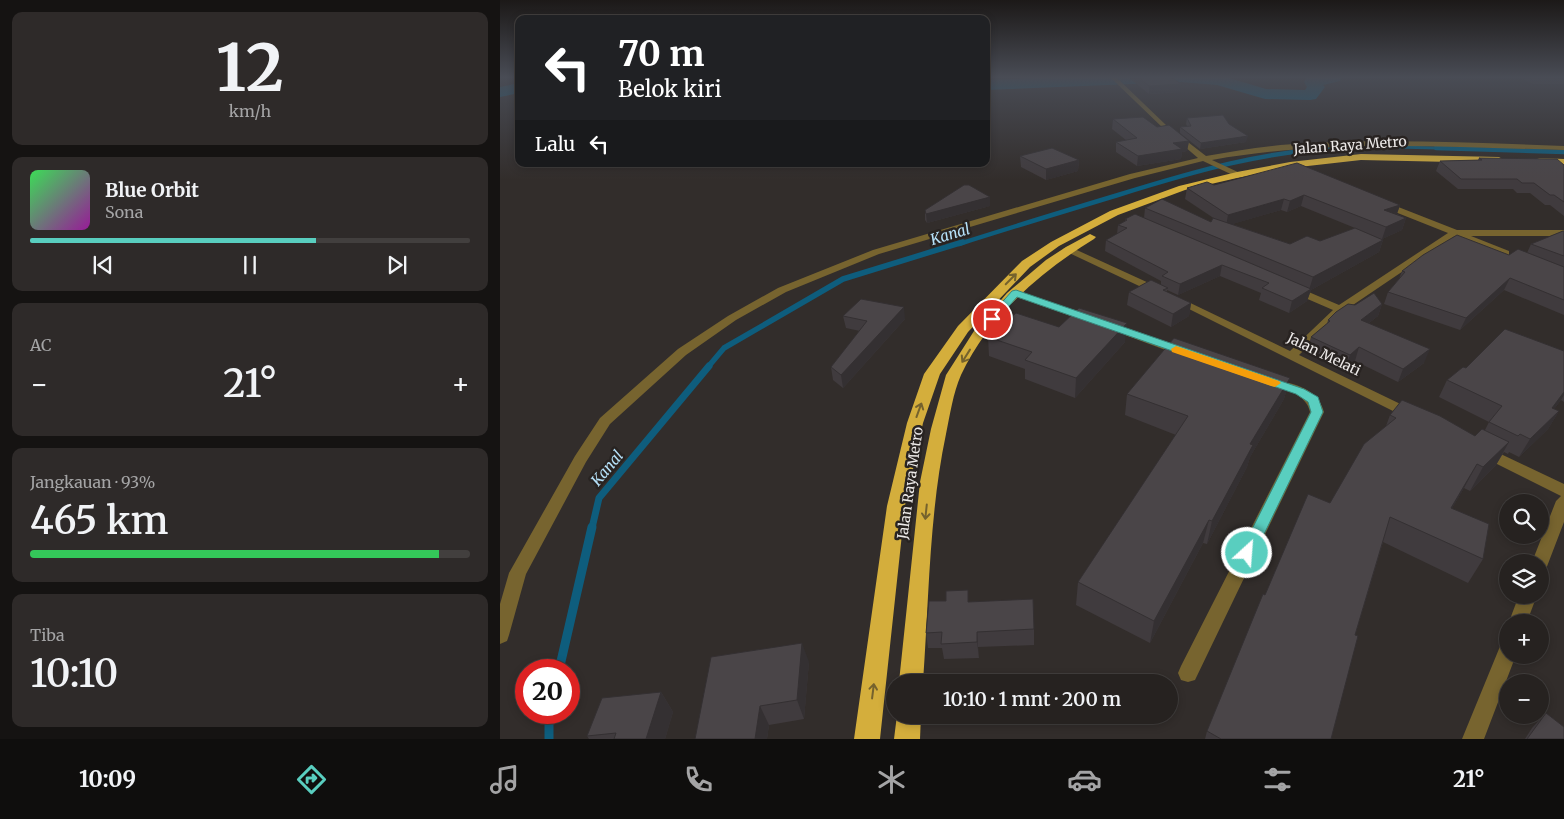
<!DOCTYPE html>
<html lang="id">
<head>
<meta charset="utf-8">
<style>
  :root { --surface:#262220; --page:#2e2a29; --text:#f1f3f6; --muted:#a4a4a5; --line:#423f3e; --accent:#59cebf }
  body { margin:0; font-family:Merriweather,serif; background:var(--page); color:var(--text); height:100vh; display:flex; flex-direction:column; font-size:19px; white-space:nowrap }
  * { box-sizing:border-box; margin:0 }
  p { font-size:16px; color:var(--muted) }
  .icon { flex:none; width:28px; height:28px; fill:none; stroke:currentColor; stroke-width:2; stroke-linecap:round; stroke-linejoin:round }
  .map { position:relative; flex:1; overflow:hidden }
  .details { display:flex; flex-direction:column; gap:12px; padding:12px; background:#151312; width:500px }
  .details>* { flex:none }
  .banner { position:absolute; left:15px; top:15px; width:475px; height:152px; border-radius:10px; box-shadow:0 2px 8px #0003,0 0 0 1px var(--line); background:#202124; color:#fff; overflow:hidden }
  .tools { position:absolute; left:999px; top:494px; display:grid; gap:10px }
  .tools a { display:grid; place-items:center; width:50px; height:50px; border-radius:50%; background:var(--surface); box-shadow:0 2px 8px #0003,0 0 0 1px var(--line); font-size:25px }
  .speed { position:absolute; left:15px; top:659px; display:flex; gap:10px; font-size:25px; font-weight:700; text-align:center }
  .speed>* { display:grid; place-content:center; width:65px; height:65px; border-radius:50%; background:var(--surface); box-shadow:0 2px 8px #0003,0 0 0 1px var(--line); line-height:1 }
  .speed .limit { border:8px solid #d22; background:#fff; color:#111 }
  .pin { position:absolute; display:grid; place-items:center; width:42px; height:42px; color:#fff; margin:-21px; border:2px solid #fff; border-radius:50%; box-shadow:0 1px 5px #0007 }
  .me { position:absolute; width:55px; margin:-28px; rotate:26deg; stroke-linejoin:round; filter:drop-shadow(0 0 4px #0008) }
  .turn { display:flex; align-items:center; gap:18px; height:105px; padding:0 20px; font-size:22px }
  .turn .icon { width:65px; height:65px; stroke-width:2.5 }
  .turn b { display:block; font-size:35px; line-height:42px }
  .then { display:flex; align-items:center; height:48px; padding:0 20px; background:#0003; gap:10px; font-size:19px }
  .big { font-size:38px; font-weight:600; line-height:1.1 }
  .details .widget { flex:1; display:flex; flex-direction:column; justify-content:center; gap:8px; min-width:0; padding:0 18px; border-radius:10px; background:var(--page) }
  .details .dial { align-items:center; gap:0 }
  .dial b { font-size:65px; line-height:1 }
  .song { display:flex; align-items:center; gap:15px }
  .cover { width:60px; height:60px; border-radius:8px; background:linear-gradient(135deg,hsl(130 70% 55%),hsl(300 70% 35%)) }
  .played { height:5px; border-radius:2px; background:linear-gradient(90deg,var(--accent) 65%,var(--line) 65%) }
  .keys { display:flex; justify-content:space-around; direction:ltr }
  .heat { display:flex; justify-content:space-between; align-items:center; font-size:28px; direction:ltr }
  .charge { height:8px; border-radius:4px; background:linear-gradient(90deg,#34c759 93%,var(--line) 0) }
  .trip { position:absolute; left:386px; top:674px; width:292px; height:50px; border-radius:25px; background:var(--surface); box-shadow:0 2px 8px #0003,0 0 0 1px var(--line); font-weight:600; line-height:50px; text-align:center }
  .menu { display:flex; height:80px; justify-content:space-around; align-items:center; background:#0f0e0d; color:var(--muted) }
  .menu .icon { width:35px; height:35px }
  .menu .current { color:var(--accent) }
  .menu b { font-size:22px; color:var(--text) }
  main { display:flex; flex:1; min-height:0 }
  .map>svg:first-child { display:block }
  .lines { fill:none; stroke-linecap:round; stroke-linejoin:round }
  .stream-far4 { stroke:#0e5d7d; stroke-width:3 }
  .stream-far3 { stroke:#0e5d7d; stroke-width:4.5 }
  .stream-far2 { stroke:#0e5d7d; stroke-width:5.5 }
  .stream-far1 { stroke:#0e5d7d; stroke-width:7 }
  .stream { stroke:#0e5d7d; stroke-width:9 }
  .river { fill:#0e5d7d; fill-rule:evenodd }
  .minor { fill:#77642f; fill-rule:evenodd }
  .highway { fill:#d4ae3c; fill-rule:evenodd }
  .wall { fill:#403b3e; fill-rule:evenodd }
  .shaded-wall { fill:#343032 }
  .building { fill:#4a4548; stroke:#343032 }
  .oneway { stroke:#75622d }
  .route { fill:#59cebf; stroke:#3a867c }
  .slow { fill:#f59e0b }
  .labels { text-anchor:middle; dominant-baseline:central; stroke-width:5; stroke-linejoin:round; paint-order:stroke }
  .street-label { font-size:14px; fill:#edeae9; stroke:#282321 }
  .water-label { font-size:15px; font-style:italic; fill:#b6e1f9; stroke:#282321 }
</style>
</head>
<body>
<main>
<section class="details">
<div class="widget dial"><b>12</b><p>km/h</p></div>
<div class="widget">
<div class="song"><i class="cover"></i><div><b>Blue Orbit</b><p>Sona</p></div></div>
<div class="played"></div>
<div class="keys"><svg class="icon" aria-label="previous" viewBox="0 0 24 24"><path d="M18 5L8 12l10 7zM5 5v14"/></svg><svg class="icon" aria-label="pause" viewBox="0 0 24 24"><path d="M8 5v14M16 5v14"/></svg><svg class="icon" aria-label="next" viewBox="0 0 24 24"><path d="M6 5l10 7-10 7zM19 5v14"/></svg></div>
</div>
<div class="widget"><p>AC</p>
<div class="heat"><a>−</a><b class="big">21°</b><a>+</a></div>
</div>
<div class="widget"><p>Jangkauan · 93%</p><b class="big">465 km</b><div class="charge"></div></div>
<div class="widget"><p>Tiba</p><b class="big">10:10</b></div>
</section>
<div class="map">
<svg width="1064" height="739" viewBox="0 0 1064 739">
  <rect width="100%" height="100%" fill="#322d2b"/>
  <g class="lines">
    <!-- stream-far4 -->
    <path class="stream-far4" d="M805 149 896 147 978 149"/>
    <!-- stream-far3 -->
    <g class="stream-far3">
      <path d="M936 148 1064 152"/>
      <path d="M459 244C512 227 565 211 618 195 692 172 766 150 844 148"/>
    </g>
    <!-- stream-far2 -->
    <path class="stream-far2" d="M208 367 224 348 343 279 463 242"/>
    <!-- stream-far1 -->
    <path class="stream-far1" d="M92 528 99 498 209 366"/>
    <!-- stream -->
    <g class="stream">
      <path d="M59 670 92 527"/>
      <path d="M49 712V739"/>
    </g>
    <!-- river -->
    <g class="river">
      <path d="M560 77H726L766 89 805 90 807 87 804 82 806 78 842 77 840 81 823 85 825 87 816 99 810 100 765 99 717 85 681 82 486 90V80Z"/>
      <path d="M19 83V93L0 97V87Z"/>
    </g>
    <!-- minor -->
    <g class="minor">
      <path d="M610 77H616L667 126 706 156C741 150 776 144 812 143 896 139 980 143 1064 146V150C946 147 829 139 712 160L740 173 741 175 737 177 703 161 635 178 379 254 286 292 236 320 186 355 110 424 86 462 26 574 9 635 7 641 0 644V604L9 573 75 456 100 418 178 349 228 316 278 288 373 250 630 174 698 158 663 128Z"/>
      <path d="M883 201 957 230H1064V236H971L1009 251V255L1006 256 955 236 844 311 799 355 917 412 919 415 917 418H907L671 300 676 297 680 298 790 351 833 310 789 291 788 289 789 287H797L839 305 948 233 880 206 879 204Z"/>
      <path d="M568 246 662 289 663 291 662 293H654L565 251 563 249Z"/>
      <path d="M515 290 593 317 595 319 589 322 585 321 511 295 510 293 511 291Z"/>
      <path d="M610 323 687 349 689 352 683 356 679 355 606 328 604 326Z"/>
      <path d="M773 379C794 384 818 388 824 412L695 680 688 682 681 680 678 673 681 666 810 412C806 393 785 390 768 386L767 383 768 380Z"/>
      <path d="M986 447 1064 484V522L1046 569 1040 571V562H1032L1056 501 1061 496 981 456 979 452 981 448Z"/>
      <path d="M1019 595H1037L1027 622H1009Z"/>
      <path d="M1008 641V655H1016L984 739H962L1001 644Z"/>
    </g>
    <!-- highway -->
    <g class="highway">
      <path d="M861 154 999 157 1004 160 999 163 861 160 790 168 737 178 685 190 618 215 559 246 530 267 468 332 440 374 423 423 405 506 380 739H354L387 506 407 423 424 374 458 326 522 261 551 242 610 211 679 186 737 172 790 162Z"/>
      <path d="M1039 158 1064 159V165L1036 163 1034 161Z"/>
      <path d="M590 234 596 237 594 239C540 272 488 317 461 375 453 393 450 415 446 434 429 515 429 600 423 682H399L420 482 431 429 446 375 474 331 507 293 546 260 566 247Z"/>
      <path d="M397 715H421L420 739H394Z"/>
    </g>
  </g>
  <!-- wall -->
  <g class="wall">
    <path d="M628 77H671L680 92 649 94Z"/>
    <path d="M1019 77H1064V84H1033Z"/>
    <path d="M687 118 729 124 746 142 700 149 680 133V127L687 126 686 124Z"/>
    <path d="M613 119 657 127 689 141 687 151 682 152 681 159 637 166 616 152V142L626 140 612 129Z"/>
    <path d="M520 156 579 160 578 171 546 180 521 167Z"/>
    <path d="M979 158 1064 165V216L1050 205H1045L1030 193H1017L1013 189H958L936 171 940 161 978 160Z"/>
    <path d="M714 185 900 205 897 214 906 218 902 230 882 239 883 240 879 252 811 290 807 301 789 313 759 300 761 293 720 276 678 295 667 290V292L691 303 689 316 671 327 627 305 629 292 661 285V281L605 251 606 240 617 234 618 225 625 221V219L644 218 645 208 711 222 715 219 685 199 687 188ZM801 206 855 228 820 241 790 244 732 224 781 210 787 212Z"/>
    <path d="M490 206 427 223 425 220V210Z"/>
    <path d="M1064 231V315L1004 290 960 330 884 304 888 292 899 279 902 271 1009 255 1027 253 1031 244Z"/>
    <path d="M882 304 878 316 869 323 924 363 898 382 855 361 845 368 807 350 811 337 827 324 828 320 855 305Z"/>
    <path d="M343 316 405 319 343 388 333 380 331 367 360 331 346 328Z"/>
    <path d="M559 327 625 342 575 398 525 379V369L489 356 488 337Z"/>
    <path d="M1064 351V402L1061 400 1054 409 1059 411 1048 429 1019 457 1009 452 1008 454 1004 452 996 465 970 491 964 488 952 508 983 559 968 583 883 542 855 635 831 739H705L707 731 765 595 830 503 886 426 890 415 975 436 985 430 989 422 939 397 947 380 966 368Z"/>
    <path d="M790 378 784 399 750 457 747 467 707 544 703 543 650 643 576 605 578 582 676 435 625 415 627 394Z"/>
    <path d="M469 602 534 629V645L478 647 479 658 444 659 442 648H428L426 633Z"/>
    <path d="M309 662 304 719 269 725 267 739H195Z"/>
    <path d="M161 692 173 712 165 739H89L87 736Z"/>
    <path d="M1046 713 1064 739H1025L1032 728Z"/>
  </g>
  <!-- shaded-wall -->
  <g class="shaded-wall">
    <path d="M681 84 680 92 649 94V86Z"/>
    <path d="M748 136 746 142 700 149 701 143Z"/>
    <path d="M689 141 687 151 682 152 681 159 637 166 638 156 673 143Z"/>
    <path d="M579 160 578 171 546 180V169Z"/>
    <path d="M804 195 801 206 787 212 790 201Z"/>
    <path d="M490 197V206L427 223 426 214Z"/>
    <path d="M784 199 781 210 726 226 728 215Z"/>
    <path d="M900 205 896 216 884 210Z"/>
    <path d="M906 218 902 230 882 239 886 227Z"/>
    <path d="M883 240 879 252 811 290 807 301 789 313 792 301 809 290 813 277Z"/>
    <path d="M722 265 720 276 678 295 680 284Z"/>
    <path d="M1010 278 1004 290 960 330 966 318Z"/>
    <path d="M691 303 689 316 671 327 673 314Z"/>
    <path d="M882 304 878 316 856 333 861 320Z"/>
    <path d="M404 307 405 319 343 388 341 375Z"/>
    <path d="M627 323 625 342 575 398 576 378Z"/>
    <path d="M859 347 855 361 845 368 850 355Z"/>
    <path d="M930 349 924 363 898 382 903 369Z"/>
    <path d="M790 378 784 399 750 457 747 467 707 544 712 521 750 444Z"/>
    <path d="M1064 392V395L1061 400 1041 426 1052 408Z"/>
    <path d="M1059 411 1048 429 1019 457 1030 439Z"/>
    <path d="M1009 442 996 465 970 491 983 467Z"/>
    <path d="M977 464 964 488 938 532 951 508Z"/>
    <path d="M709 520 703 543 650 643 654 621Z"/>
    <path d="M477 632 478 647 479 658 477 642Z"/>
    <path d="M302 643 309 662 304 719 297 700Z"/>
    <path d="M161 692 173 712 165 739H146Z"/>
    <path d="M260 706 269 725 267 739H255Z"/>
  </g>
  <!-- building -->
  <g class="building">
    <path d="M638 77H671L681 84 649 86Z"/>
    <path d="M1034 77H1064V78L1036 77Z"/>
    <path d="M723 115 729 124 748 136 701 143 680 127 691 126 687 118Z"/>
    <path d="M643 117 657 127 669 125 689 141 673 143 682 149 638 156 616 142 637 138 613 119Z"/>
    <path d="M552 148 579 160 546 169 520 156Z"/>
    <path d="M979 158 1057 159 1064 165V202L1054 195H1050L1034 183H1022L1017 179H961L940 161 982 160Z"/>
    <path d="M797 163 900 205 884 210 906 218 886 227 804 195 790 201 784 199 728 215 687 188 707 182 714 185Z"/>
    <path d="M464 185H469L490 197 426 214 425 210Z"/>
    <path d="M662 199 711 222 713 218 790 244 807 236 820 241 855 228 883 240 813 277 645 208Z"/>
    <path d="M635 214 811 289 792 301 762 288 769 283 722 265 680 284 662 276 668 272 606 240 627 228 618 225 627 220 625 219Z"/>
    <path d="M1063 231H1064V256L1031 244Z"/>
    <path d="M957 235 1009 255 1018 249 1064 267V300L1010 278 966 318 888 292 905 272 902 271 923 255Z"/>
    <path d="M651 280 668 288 663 290 691 303 673 314 629 292Z"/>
    <path d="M874 293 882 304 861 320 930 349 903 369 859 347 850 355 811 337 830 321 828 320 836 312 848 304 855 305Z"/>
    <path d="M361 299 404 307 341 375 331 367 367 321 343 316Z"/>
    <path d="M579 308 627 323 576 378 525 360 532 352 488 337 516 313 559 327Z"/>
    <path d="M1005 329 1064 351V392L1052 408 1059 411 1030 439 1020 434 1018 436 989 422 1002 406 947 380 963 367 966 368Z"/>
    <path d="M674 338 790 378 750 444 753 445 712 521 709 520 654 621 578 582 688 416 627 394Z"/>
    <path d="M902 400 940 416 975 436 982 429 1009 442 983 467 977 464 951 508 989 524 983 559 890 517 855 635 858 636 831 739H721L707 731 763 594 765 595 808 494 830 503 864 444 896 418 890 415Z"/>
    <path d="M468 590V602L533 599 534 629 477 632V642L441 644 442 632 426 633 429 601H446V591Z"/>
    <path d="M302 643 297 700 260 706 255 739H195L211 657Z"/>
    <path d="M161 692 146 739H114L116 733 87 736 102 698Z"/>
    <path d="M1046 713 1064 727V739H1027Z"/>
  </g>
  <!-- one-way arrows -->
  <defs><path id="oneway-shaft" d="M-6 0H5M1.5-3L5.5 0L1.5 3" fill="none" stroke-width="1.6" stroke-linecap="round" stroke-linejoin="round" transform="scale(1.25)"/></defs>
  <g class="oneway">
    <use href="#oneway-shaft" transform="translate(511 279) rotate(-45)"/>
    <use href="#oneway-shaft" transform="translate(466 356) rotate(122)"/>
    <use href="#oneway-shaft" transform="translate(419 410) rotate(-70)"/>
    <use href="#oneway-shaft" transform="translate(426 512) rotate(96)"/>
    <use href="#oneway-shaft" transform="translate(373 691) rotate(-83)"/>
  </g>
  <!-- sky -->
  <linearGradient id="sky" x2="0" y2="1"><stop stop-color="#1c1918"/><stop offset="0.43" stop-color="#494c55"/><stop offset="1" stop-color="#494c55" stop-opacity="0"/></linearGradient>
  <rect width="1064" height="180" fill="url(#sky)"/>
  <!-- route -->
  <path class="route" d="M516 290 804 389 818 397 823 412 753 557 747 559 742 557 740 553 811 412 808 402 796 394 517 297 496 321H489L487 319 489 317 512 291Z"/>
  <!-- slow -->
  <path class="slow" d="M676 346 779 381 781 383 775 387 771 386 672 352 671 349Z"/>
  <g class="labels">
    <!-- street labels -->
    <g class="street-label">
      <text transform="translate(850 145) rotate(-4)">Jalan Raya Metro</text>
      <text transform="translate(824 354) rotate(26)">Jalan Melati</text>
      <text transform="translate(410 483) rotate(-82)">Jalan Raya Metro</text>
    </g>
    <!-- water labels -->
    <g class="water-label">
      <text transform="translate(450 234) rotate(-17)">Kanal</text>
      <text transform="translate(107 468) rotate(-50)">Kanal</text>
    </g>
  </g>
</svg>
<div class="tools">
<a><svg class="icon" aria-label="search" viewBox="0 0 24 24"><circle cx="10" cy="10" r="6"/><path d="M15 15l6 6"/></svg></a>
<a><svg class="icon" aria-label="layers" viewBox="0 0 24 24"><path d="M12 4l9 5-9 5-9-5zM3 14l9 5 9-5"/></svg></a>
<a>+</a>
<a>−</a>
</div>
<div class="speed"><div class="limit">20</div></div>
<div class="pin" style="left:492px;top:319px;background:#d93025"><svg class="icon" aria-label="arrive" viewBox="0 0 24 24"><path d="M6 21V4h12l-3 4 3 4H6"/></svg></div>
<svg class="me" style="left:747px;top:553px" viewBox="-20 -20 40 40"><circle r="17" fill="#59cebf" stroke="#fff" stroke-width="3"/><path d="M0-11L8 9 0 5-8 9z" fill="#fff"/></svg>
<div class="trip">10:10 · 1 mnt · 200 m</div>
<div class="banner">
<div class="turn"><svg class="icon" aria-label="left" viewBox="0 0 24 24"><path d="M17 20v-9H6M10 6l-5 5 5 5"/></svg><div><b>70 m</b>Belok kiri</div></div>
<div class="then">Lalu<svg class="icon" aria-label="left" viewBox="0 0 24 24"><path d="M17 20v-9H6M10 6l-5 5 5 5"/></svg></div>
</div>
</div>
</main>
<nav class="menu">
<b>10:09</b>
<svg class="icon current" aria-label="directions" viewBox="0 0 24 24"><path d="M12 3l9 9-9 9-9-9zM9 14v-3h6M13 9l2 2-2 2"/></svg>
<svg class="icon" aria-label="music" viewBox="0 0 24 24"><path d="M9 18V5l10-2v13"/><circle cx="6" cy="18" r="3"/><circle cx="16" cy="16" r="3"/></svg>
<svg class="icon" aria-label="phone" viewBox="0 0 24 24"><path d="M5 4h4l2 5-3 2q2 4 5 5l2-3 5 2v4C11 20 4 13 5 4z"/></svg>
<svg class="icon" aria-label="climate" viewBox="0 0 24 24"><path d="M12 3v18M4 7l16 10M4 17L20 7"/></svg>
<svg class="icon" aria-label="car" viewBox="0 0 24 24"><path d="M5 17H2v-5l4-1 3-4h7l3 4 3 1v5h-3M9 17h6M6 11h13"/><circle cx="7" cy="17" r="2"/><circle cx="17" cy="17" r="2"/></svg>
<svg class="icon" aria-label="filters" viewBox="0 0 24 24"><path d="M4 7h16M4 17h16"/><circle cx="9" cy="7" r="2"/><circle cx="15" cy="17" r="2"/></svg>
<b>21°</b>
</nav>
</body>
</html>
